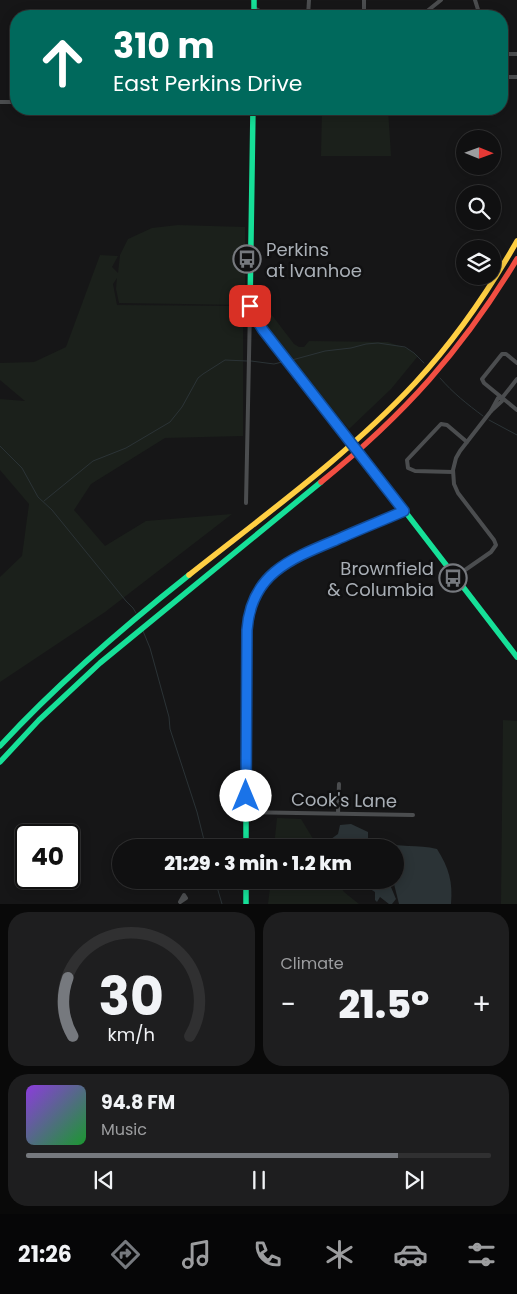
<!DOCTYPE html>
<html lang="en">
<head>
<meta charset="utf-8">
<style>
  :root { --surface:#101011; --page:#1e1e1f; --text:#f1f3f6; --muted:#9c9d9f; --line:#303031; --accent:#76797e }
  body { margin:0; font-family:Poppins,sans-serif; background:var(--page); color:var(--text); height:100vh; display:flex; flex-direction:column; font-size:19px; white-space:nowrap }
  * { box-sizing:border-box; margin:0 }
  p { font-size:16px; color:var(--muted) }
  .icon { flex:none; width:28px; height:28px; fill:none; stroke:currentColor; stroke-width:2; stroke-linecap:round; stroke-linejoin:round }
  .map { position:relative; height:904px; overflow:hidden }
  .sheet { display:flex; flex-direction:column; gap:8px; padding:8px; background:#090909; flex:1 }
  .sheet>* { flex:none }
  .banner { position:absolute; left:10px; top:10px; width:498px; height:105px; border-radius:20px; box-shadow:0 2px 12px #0003,0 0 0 1px var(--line); background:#00695c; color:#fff; overflow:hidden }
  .needle { width:32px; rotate:91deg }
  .fabs { position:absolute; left:456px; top:130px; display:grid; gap:10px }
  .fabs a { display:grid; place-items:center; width:45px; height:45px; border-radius:50%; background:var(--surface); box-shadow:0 2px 12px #0003,0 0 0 1px var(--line); font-size:25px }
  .speed { position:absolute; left:15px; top:824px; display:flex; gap:10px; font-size:25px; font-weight:700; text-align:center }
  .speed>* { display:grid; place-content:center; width:65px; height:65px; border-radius:50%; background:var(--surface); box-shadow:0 2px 12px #0003,0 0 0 1px var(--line); line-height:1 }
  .speed .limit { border:2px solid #111; border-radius:8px; background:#fff; color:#111 }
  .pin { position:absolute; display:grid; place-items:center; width:42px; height:42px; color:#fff; margin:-21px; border-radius:10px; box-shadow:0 2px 8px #0006 }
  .me { position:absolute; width:55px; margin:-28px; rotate:0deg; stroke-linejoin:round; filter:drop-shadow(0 0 4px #0008) }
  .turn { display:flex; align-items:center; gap:18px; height:105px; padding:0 20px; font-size:22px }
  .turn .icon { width:65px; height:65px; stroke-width:2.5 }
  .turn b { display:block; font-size:35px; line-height:42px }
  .big { font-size:38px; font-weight:800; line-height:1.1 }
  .sheet .card { flex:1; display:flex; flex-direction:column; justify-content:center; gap:8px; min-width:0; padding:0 18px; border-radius:20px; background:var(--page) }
  .sheet .dial { align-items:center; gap:0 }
  .dial svg { height:130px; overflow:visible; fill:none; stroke:var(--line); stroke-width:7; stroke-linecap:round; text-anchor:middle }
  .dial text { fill:var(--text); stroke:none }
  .song { display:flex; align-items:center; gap:15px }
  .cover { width:60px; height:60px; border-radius:8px; background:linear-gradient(135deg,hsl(270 70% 55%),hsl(130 70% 35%)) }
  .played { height:5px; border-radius:2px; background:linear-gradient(90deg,var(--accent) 80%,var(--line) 80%) }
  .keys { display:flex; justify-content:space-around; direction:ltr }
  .heat { display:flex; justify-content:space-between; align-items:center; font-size:28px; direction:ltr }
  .sheet .tiles { flex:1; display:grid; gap:8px; grid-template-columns:1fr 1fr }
  .card:last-child { grid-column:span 2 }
  .trip { position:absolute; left:112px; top:839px; width:292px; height:50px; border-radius:25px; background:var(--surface); box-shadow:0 2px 12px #0003,0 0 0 1px var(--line); font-weight:800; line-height:50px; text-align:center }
  .tabs { display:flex; height:80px; justify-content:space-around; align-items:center; background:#060607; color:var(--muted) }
  .tabs .icon { width:35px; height:35px }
  .tabs .on { color:var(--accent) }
  .tabs b { font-size:22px; color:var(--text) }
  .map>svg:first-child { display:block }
  .green { fill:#1b201b }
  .water { fill:#2b3336 }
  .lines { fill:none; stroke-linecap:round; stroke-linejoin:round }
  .stream { stroke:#2b3336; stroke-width:1 }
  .street { stroke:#4b4d4f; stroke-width:4 }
  .fast { stroke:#16e098; stroke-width:5.5 }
  .slow { stroke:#ffcf43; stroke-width:5.5 }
  .jam { stroke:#f24e42; stroke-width:5.5 }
  .jam-bridge { stroke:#f24e42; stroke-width:5.5 }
  .route-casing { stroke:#114b97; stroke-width:12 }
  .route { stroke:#1a73e8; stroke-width:9 }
  .labels { text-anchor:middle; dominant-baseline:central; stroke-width:5; stroke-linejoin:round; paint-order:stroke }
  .poi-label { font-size:18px; fill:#a9afb6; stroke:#111112; text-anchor:start }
  .street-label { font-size:18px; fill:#a9afb6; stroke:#111112 }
</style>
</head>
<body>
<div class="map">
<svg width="517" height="904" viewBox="0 0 517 904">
  <rect width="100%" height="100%" fill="#161617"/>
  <!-- green -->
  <g class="green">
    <path d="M322 109H388L391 156H321Z"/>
    <path d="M178 225 245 227V305L119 303 116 289 117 278 113 284 117 305 243 306V436L165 438 91 484 74 510 105 546 146 521 232 514 105 612 0 682V577L22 556 29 504 0 470V399L25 401 0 380V363L34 362 66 347 100 255 118 256 112 267 118 273 120 255 128 239 152 228Z"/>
    <path d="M263 305H271L268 310 294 344 299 347H304L309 341 388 342 408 349 418 356 391 389 349 429C317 392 281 356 256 314L258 307Z"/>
    <path d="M503 720 517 721V904H501Z"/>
    <path d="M277 818 301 819 318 847H274Z"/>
    <path d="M271 880H337L344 892 359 904H268Z"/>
  </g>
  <!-- water -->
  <g class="water">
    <path d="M351 824 368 832V844L365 847H330L331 839 338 834 340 825Z"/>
    <path d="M380 842C399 848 418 844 437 849 449 868 453 882 451 904H399L393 880H396V848L376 847V845Z"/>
    <path d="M356 880H388L396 899 392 904H389L380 897 377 902 375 900V892Z"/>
  </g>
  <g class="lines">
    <!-- stream -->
    <g class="stream">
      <path d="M292 360 325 351 351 348 366 344 378 343 405 347 414 353 424 363"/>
      <path d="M251 361 274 364 282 362"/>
      <path d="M440 378C453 393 467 404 483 416"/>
      <path d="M489 420 517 435"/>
      <path d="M0 446 22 468 38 497 52 510 126 601 133 608 136 613"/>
      <path d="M44 501 93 461 126 448 170 422 182 407 198 378 203 374 225 360 247 361"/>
      <path d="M143 631 150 648 169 717 170 729 197 812 206 848"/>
      <path d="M215 880 222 904"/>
    </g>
    <!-- street -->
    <g class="street">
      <path d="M475 0 480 16"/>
      <path d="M254 8 267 15 286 16"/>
      <path d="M308 16 309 0"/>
      <path d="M364 16V0"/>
      <path d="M421 16 441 0"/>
      <path d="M501 54H517"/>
      <path d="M501 77H517"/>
      <path d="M0 102H16"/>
      <path d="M517 363 506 354H502L482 379 484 383 517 410"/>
      <path d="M491 411 502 401V398"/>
      <path d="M453 472 415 471 408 468 407 460 441 424 447 425 467 442"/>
      <path d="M246 503 250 308"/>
      <path d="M455 577 491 552 496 545 494 540 458 493 454 484 453 470 456 458 460 451 491 411 498 398H502L517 379"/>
      <path d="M246 812 413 815"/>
      <path d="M338 813 339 784"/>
      <path d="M184 895 186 898 180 902Z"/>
    </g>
    <!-- fast -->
    <g class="fast">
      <path d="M254 0V16"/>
      <path d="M253 109 250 306 258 322 343 433"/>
      <path d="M367 462 517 657"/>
      <path d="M0 746C58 683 122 628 189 575"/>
      <path d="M0 762 39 720 100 663 321 482"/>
      <path d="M246 848V640C248 621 250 601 262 585 280 561 310 551 336 540 359 530 381 520 404 511"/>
      <path d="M246 880V904"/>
    </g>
    <!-- slow -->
    <path class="slow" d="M189 575C266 514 348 455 415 383 455 340 488 292 517 241"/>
    <!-- jam -->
    <path class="jam" d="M321 482C404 415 462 350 517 259"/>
    <!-- jam-bridge -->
    <path class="jam-bridge" d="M343 433 367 462"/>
  </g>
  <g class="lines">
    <!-- route casing -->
    <g class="route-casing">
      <path id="route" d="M246 796 247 630C251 574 290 559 336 540 358 530 381 521 404 511L263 330 258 322 250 306"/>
    </g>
    <!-- route -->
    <use href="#route" class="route"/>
  </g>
  <!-- icons -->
  <defs>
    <g id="bus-ring" transform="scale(1.4375)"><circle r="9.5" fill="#111112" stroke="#76797e" stroke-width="1.5"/><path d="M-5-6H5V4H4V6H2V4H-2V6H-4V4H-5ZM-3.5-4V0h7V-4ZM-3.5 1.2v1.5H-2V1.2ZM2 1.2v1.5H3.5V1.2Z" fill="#76797e"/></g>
  </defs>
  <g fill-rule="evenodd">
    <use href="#bus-ring" x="247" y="259"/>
    <use href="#bus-ring" x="453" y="578"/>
  </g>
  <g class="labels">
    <!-- poi labels -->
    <g class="poi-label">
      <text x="266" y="249">Perkins<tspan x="266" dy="21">at Ivanhoe</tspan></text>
      <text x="434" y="568" text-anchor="end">Brownfield<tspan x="434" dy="21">&amp; Columbia</tspan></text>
    </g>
    <!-- street labels -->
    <g class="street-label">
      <text transform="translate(344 800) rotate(1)">Cook's Lane</text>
    </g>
  </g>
</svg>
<div class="fabs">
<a><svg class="needle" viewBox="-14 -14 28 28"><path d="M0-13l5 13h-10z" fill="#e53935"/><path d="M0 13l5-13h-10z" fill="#9c9d9f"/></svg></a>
<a><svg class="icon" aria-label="search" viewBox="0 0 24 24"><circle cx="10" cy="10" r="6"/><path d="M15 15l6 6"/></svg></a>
<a><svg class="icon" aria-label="layers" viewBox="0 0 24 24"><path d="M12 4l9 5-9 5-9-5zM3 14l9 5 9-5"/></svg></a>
</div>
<div class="speed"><div class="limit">40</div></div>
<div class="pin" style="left:250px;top:306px;background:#d93025"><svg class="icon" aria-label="arrive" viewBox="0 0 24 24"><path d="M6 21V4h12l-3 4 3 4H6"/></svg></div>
<svg class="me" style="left:246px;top:796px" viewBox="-20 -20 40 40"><circle r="19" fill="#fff"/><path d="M0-13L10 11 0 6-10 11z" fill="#1a73e8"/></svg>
<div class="trip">21:29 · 3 min · 1.2 km</div>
<div class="banner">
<div class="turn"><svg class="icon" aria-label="ahead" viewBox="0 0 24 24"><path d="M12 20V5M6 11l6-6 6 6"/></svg><div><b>310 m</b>East Perkins Drive</div></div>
</div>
</div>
<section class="sheet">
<div class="tiles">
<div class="card dial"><svg viewBox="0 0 100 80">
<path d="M14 69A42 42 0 1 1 86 69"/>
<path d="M14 69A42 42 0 0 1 11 33" stroke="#76797e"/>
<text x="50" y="56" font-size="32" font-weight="700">30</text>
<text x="50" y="72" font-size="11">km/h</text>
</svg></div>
<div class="card"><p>Climate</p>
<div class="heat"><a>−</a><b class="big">21.5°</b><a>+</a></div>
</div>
<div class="card">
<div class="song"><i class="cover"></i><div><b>94.8 FM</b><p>Music</p></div></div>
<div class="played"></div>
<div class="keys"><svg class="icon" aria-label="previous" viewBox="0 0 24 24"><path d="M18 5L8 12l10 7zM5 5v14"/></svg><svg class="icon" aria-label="pause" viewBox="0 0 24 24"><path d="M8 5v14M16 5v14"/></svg><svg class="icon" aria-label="next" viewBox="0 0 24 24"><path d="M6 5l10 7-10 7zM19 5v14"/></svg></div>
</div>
</div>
</section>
<nav class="tabs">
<b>21:26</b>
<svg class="icon on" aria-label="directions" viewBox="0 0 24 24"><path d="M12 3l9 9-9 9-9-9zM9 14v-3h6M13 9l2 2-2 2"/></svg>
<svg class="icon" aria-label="music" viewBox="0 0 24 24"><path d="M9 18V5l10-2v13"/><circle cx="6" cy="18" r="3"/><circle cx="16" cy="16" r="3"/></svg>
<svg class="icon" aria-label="phone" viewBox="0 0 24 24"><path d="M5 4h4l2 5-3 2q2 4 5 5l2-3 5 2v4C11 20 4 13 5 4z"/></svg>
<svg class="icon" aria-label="climate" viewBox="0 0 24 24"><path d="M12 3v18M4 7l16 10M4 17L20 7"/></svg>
<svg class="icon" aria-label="car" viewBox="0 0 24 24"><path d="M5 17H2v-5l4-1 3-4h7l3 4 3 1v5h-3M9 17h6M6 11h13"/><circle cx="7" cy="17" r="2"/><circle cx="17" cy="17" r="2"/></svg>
<svg class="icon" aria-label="filters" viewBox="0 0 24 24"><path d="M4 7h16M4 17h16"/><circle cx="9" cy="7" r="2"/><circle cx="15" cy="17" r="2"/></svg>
</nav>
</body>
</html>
